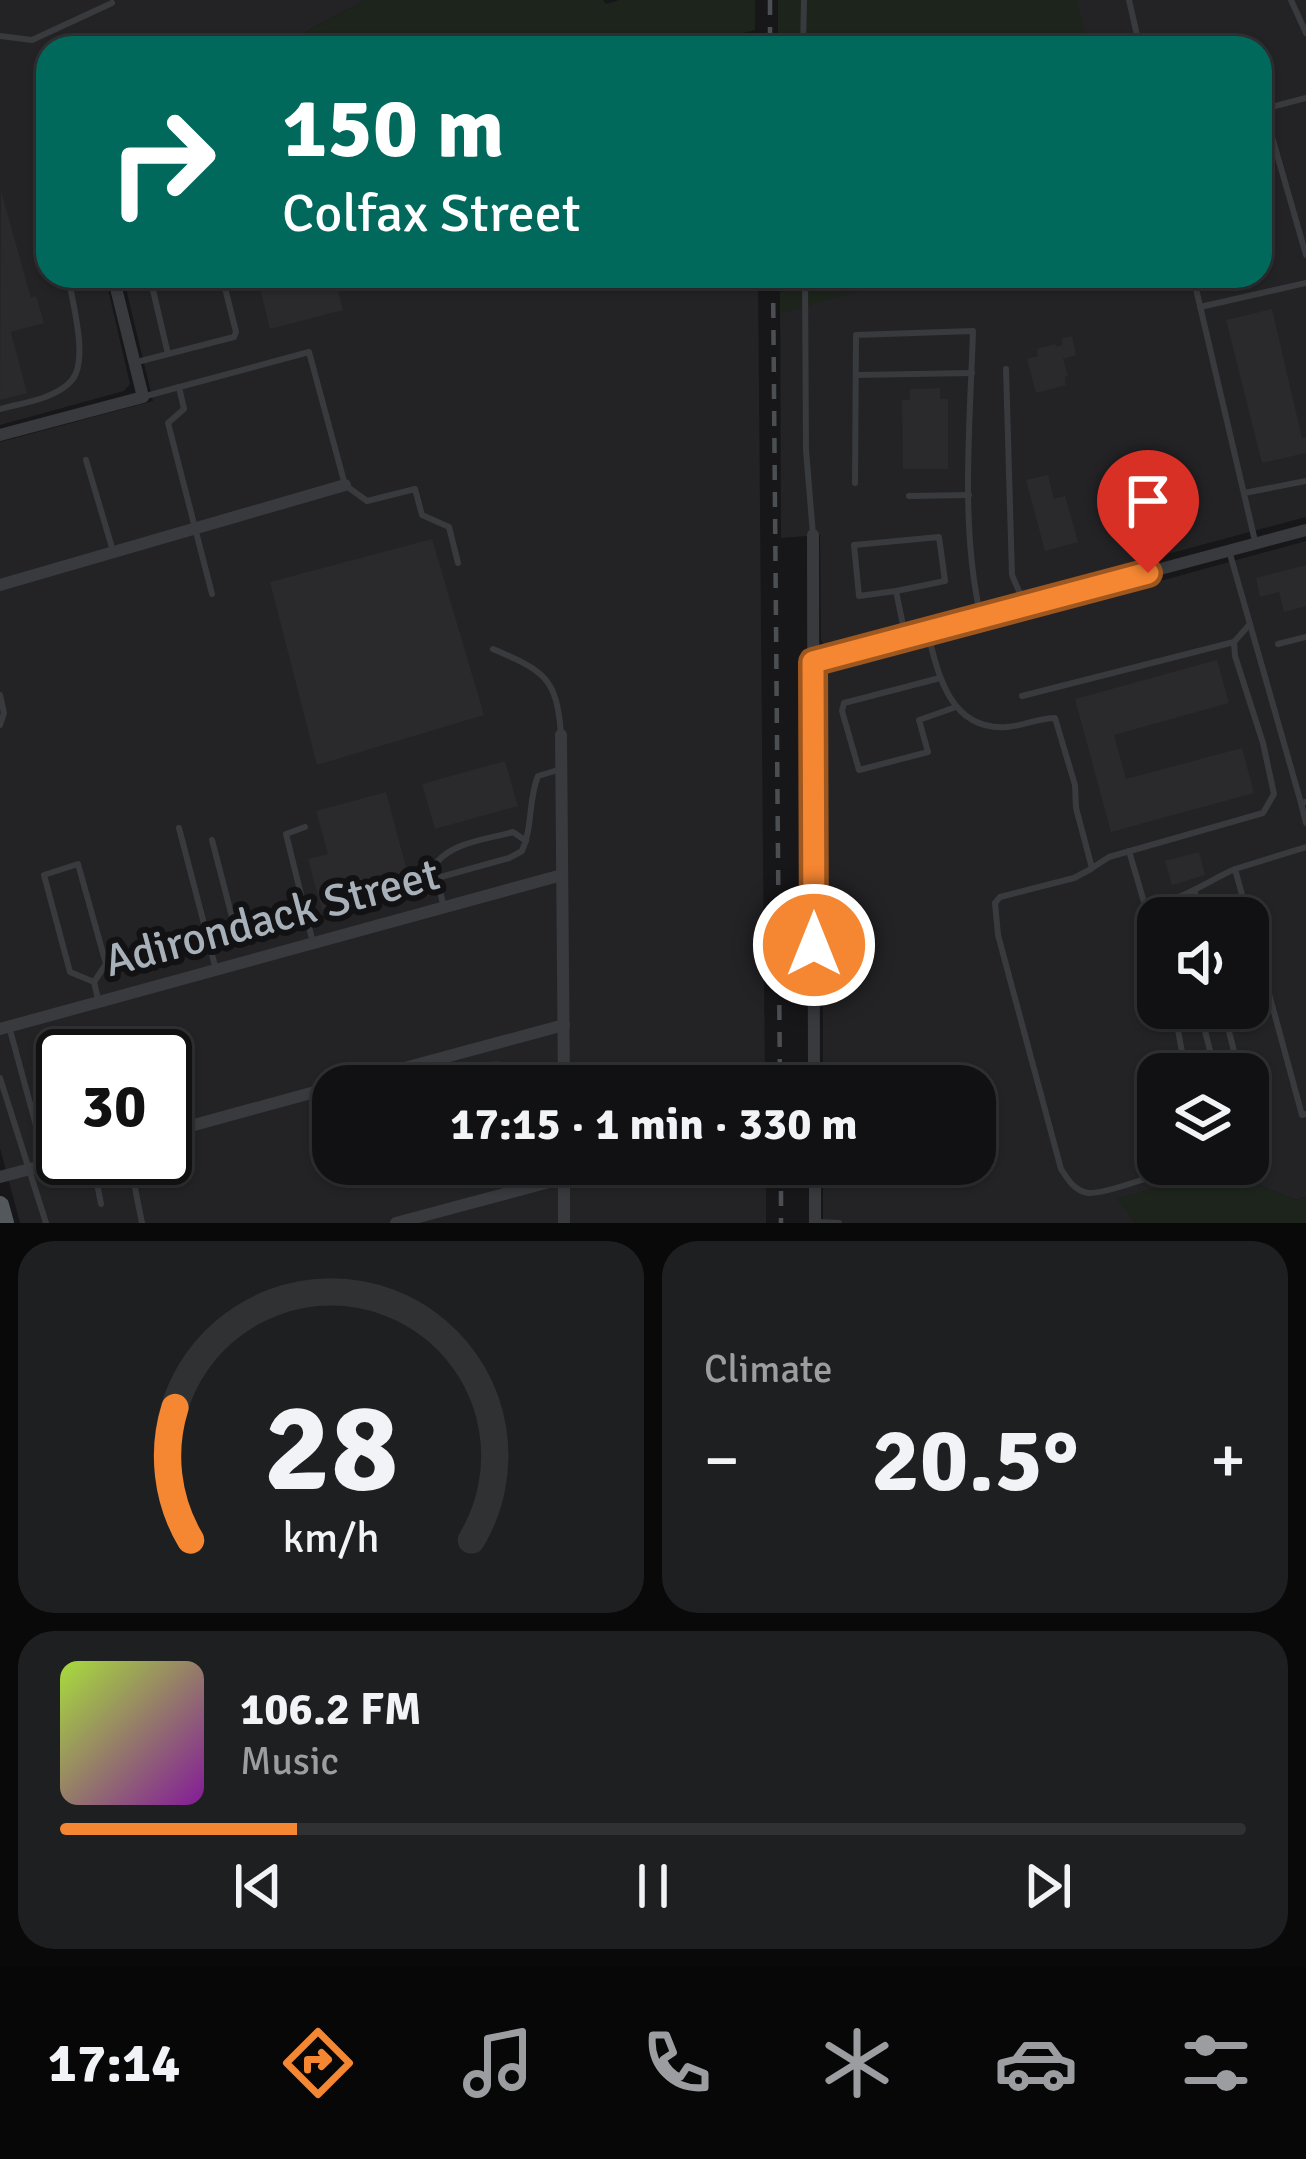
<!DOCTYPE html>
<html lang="en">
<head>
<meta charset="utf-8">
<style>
  :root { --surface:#111113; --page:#1e1f21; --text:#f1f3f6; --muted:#9c9da0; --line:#303133; --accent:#f58632 }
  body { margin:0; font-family:Signika,sans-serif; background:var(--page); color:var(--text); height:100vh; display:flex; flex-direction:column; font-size:45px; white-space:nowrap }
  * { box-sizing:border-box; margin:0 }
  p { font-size:39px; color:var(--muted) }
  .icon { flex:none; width:66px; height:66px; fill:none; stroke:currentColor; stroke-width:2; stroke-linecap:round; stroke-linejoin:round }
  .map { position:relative; height:1223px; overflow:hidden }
  .side { display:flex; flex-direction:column; gap:18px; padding:18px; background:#09090a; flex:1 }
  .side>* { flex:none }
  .guide { position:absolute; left:36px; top:36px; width:1236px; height:252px; border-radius:36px; box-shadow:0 3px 9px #0004,0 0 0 3px var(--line); background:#00695c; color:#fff; overflow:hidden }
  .fabs { position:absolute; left:1137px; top:897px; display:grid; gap:24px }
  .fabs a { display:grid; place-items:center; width:132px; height:132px; border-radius:24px; background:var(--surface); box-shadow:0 3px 9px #0004,0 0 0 3px var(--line); font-size:60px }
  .speed { position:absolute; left:36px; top:1029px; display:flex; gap:24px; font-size:60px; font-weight:700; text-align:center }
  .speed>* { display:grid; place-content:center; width:156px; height:156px; border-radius:50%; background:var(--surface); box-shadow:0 3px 9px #0004,0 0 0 3px var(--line); line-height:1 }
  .speed .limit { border:6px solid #111; border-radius:18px; background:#fff; color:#111 }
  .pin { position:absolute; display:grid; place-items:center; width:102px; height:102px; color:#fff; margin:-123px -51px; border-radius:50% 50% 50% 0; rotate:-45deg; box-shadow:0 0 12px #0007 }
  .pin .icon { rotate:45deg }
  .me { position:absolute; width:132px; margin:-66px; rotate:0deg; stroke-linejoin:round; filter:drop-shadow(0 0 9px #0008) }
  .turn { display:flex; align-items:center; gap:42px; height:252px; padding:0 48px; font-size:54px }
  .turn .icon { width:156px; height:156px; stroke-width:2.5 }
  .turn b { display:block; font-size:84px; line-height:102px }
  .big { font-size:90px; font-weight:700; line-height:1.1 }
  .side .card { flex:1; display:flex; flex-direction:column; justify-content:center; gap:18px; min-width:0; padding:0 42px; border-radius:36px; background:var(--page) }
  .side .dial { align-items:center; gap:0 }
  .dial svg { height:312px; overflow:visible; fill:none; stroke:var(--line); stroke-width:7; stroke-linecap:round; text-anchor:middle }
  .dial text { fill:var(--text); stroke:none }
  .song { display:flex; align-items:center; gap:36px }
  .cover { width:144px; height:144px; border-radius:18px; background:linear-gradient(135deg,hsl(80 70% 55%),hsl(290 70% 35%)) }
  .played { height:12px; border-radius:6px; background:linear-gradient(90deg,var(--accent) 20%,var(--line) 20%) }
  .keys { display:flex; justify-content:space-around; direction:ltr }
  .heat { display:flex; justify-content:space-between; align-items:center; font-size:66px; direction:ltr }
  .side .tiles { flex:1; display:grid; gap:18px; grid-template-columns:1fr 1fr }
  .card:last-child { grid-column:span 2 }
  .trip { position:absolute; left:312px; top:1065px; width:684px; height:120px; border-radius:36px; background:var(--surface); box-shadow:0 3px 9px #0004,0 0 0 3px var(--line); font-weight:700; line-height:120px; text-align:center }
  .tabs { display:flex; height:192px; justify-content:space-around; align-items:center; background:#070708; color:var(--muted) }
  .tabs .icon { width:84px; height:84px }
  .tabs .on { color:var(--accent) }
  .tabs b { font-size:54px; color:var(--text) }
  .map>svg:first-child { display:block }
  .built { fill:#232326; fill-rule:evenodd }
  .green { fill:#1d241c }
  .building { fill:#2a2a2d }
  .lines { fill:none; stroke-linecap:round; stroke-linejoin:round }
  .lane { stroke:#383a3e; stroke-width:6 }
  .street { stroke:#383a3e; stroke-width:12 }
  .primary { stroke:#53585d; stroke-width:18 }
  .rail { stroke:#4b4f53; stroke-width:4.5; stroke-dasharray:15 12; stroke-linecap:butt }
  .route-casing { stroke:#9f5720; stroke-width:30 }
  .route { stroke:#f58632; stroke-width:21 }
  .labels { text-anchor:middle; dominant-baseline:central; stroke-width:12; stroke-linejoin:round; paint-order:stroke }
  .street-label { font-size:45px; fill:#a8b1b9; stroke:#121214 }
</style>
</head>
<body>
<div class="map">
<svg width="1306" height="1223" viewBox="0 0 1306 1223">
  <rect width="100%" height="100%" fill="#171719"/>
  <!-- built -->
  <g class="built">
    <path d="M0 0H365L296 37 236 48H48V276H105L130 384 124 391 0 425Z"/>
    <path d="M778 0H1306V517L825 646 821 640 820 535 781 538 780 276H1260V48H778Z"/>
    <path d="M123 276H758L765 1086H333V1164H766V1223H20L0 1148V442L153 401ZM63 1056H165V1158H63Z"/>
    <path d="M1306 541V1197L1296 1200 1220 1169 1118 1199 1136 1223H823V1164H975V1086H823L822 683 826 673ZM1158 918H1248V1008H1158ZM1158 1074H1248V1164H1158Z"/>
  </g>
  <!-- green -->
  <g class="green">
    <path d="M365 0H603L606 4 619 0H755V30L683 48H236L296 37Z"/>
    <path d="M778 0H1077L1088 48H778Z"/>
    <path d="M780 276H918L780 313Z"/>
    <path d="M1220 1169 1296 1200 1306 1197V1223H1136L1117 1199Z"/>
  </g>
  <!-- building -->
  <g class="building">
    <path d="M1 191 31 298 36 296 44 323 11 332 27 393 0 400Z"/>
    <path d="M240 276H334L343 310 270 329 259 284 244 288Z"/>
    <path d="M1272 309 1302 438 1306 437V453L1262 463 1226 320Z"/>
    <path d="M1072 336 1076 355 1063 359 1068 376 1065 377 1066 385 1036 393 1027 359 1038 356 1037 349 1055 344 1056 347 1063 345 1061 339Z"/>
    <path d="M940 388V399H948V469H903L902 400H910V389Z"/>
    <path d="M1048 475 1054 499 1065 496 1078 542 1045 551 1026 480Z"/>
    <path d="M432 539 484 715 317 765 270 582Z"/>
    <path d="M1306 565V606L1284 612 1279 592 1260 597 1256 578Z"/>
    <path d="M1217 660 1229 703 1114 735 1126 779 1242 748 1254 793 1111 832 1075 699Z"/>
    <path d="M505 761 518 806 435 829 422 784Z"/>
    <path d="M386 792 411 886 322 910 308 859 328 854 316 811Z"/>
    <path d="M1199 852 1205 875 1172 885 1165 861Z"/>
    <path d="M70 1044 73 1056H63V1141L59 1142 57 1135 54 1136 33 1054Z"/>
    <path d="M499 1060 506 1086H465L460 1071Z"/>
  </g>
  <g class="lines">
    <!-- lane -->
    <g class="lane">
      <path d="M1129 0 1140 48"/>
      <path d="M1291 0 1306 33"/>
      <path d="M0 36 32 40 112 3"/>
      <path d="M803 48 804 0"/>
      <path d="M1260 109H1264L1306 255"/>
      <path d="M1264 109 1306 98"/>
      <path d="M805 276 806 450 813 535"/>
      <path d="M1193 276 1255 541"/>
      <path d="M51 277 55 276"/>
      <path d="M1200 307 1306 283"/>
      <path d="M168 354 152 286 156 280 173 276"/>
      <path d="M137 362 234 337 236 332 222 276"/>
      <path d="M1006 369 1012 575 1024 603"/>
      <path d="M856 375 972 373"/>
      <path d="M179 387 184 409 168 423 212 594"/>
      <path d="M146 396 309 352 345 485 367 501 415 489 422 515 449 527 458 563"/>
      <path d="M0 409C22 403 56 399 72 380 89 360 72 301 68 276"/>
      <path d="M86 460 113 551"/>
      <path d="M855 483 856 335 973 331C970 424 960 528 981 618"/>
      <path d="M1244 493 1306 481"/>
      <path d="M909 496 969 495"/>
      <path d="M1230 554 1301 803 1306 802"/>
      <path d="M896 591 859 596 854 545 939 537 945 581 896 591 905 635"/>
      <path d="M928 633C938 676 951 731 1007 727 1023 726 1038 718 1055 718L1075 785 1076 808 1092 868 1109 857 1263 813 1274 794 1263 743 1235 656 1234 642 1250 624"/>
      <path d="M1278 644 1306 637"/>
      <path d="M493 649C544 671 557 677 561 735"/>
      <path d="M940 678 844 703 842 711 859 770 928 752 919 720 956 707"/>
      <path d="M0 695 4 713 0 725"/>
      <path d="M1022 696 1234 642"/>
      <path d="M1301 803 1306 823"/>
      <path d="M305 827 286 834 313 943"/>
      <path d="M179 828 215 966"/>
      <path d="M1306 847 1235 869 1302 1115 1306 1114"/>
      <path d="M1129 851 1158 950"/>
      <path d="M1091 869 1074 878 1000 897 995 903 998 935 1061 1169C1068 1180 1075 1191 1088 1193 1104 1194 1166 1173 1180 1164"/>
      <path d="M437 878 509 858 522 851C533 827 528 800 538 776L558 770"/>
      <path d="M1195 892 1201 918"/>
      <path d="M443 904 437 878V862C454 842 488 839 513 832L526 841"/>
      <path d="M1175 918 1170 900C1193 893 1212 879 1235 869"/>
      <path d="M210 947 238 940 212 840"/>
      <path d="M94 982 70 972 44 875 78 864 106 964 94 982 98 999"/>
      <path d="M1174 1008 1186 1074"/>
      <path d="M1199 1008 1213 1062 1235 1055 1223 1008"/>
      <path d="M10 1030 46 1162"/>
      <path d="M0 1078 46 1223"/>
      <path d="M92 1158 101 1204"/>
      <path d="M129 1158 142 1223"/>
      <path d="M818 1222 839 1223"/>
    </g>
    <!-- street -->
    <g class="street">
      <path d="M0 435 143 397 113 276"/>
      <path d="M813 535 814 1086"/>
      <path d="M0 585 345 485"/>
      <path d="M813 662 1306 530"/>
      <path d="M561 735 564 1086"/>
      <path d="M0 1029 562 875"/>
      <path d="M338 1086 564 1025"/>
      <path d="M165 1133 333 1087"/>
      <path d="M564 1164V1223"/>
      <path d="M815 1164V1223"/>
      <path d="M0 1177 72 1158"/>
      <path d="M396 1223 564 1178"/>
    </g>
    <!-- primary -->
    <path class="primary" d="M0 1205 5 1223"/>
    <!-- rail -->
    <g class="rail">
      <path d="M770 0V48"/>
      <path d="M773 276 780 1086"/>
      <path d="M781 1164V1223"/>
    </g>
  </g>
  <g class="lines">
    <!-- route casing -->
    <g class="route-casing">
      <path id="route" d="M814 945 813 662 1148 573"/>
    </g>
    <!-- route -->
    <use href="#route" class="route"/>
  </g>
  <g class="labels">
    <!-- street labels -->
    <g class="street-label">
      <text transform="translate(272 918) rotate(-15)">Adirondack Street</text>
    </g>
  </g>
</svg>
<div class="fabs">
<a><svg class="icon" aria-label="sound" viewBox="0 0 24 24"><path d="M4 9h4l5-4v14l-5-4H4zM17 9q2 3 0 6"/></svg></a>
<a><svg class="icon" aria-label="layers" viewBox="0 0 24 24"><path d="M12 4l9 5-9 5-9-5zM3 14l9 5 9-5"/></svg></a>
</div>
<div class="speed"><div class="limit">30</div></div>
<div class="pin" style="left:1148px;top:573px;background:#d93025"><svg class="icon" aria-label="arrive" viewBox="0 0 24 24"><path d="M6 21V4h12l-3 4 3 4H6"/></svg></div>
<svg class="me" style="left:814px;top:945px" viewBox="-20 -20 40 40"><circle r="17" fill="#f58632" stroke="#fff" stroke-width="3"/><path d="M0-11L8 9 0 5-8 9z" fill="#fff"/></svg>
<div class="trip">17:15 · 1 min · 330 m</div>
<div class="guide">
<div class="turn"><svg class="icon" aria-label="right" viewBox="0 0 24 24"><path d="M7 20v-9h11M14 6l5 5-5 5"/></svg><div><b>150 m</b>Colfax Street</div></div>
</div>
</div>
<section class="side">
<div class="tiles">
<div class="card dial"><svg viewBox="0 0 100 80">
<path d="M14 69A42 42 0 1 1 86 69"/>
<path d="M14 69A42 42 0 0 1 10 35" stroke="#f58632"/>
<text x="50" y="56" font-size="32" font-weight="700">28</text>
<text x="50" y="72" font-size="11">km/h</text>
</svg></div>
<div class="card"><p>Climate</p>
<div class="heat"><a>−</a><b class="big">20.5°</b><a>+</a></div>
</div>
<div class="card">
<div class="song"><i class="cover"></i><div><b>106.2 FM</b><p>Music</p></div></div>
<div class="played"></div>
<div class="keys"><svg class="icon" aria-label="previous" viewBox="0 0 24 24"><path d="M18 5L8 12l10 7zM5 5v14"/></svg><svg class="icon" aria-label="pause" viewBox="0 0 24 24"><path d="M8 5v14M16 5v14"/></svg><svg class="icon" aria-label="next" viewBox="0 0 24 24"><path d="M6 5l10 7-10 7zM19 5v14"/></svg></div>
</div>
</div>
</section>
<nav class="tabs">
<b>17:14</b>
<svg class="icon on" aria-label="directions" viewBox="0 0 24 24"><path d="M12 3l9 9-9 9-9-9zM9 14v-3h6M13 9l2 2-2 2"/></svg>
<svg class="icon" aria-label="music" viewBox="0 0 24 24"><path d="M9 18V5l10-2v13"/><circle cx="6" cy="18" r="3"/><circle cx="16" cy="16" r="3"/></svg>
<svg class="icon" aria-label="phone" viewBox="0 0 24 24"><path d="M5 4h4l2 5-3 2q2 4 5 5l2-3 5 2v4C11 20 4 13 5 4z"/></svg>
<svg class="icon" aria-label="climate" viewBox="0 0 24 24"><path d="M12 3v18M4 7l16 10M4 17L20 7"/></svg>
<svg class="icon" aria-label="car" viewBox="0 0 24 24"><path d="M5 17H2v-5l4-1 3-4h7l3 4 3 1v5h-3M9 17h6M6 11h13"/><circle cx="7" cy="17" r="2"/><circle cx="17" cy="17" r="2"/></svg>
<svg class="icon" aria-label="filters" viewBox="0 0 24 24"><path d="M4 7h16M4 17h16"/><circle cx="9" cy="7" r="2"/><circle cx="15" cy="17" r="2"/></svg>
</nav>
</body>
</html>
